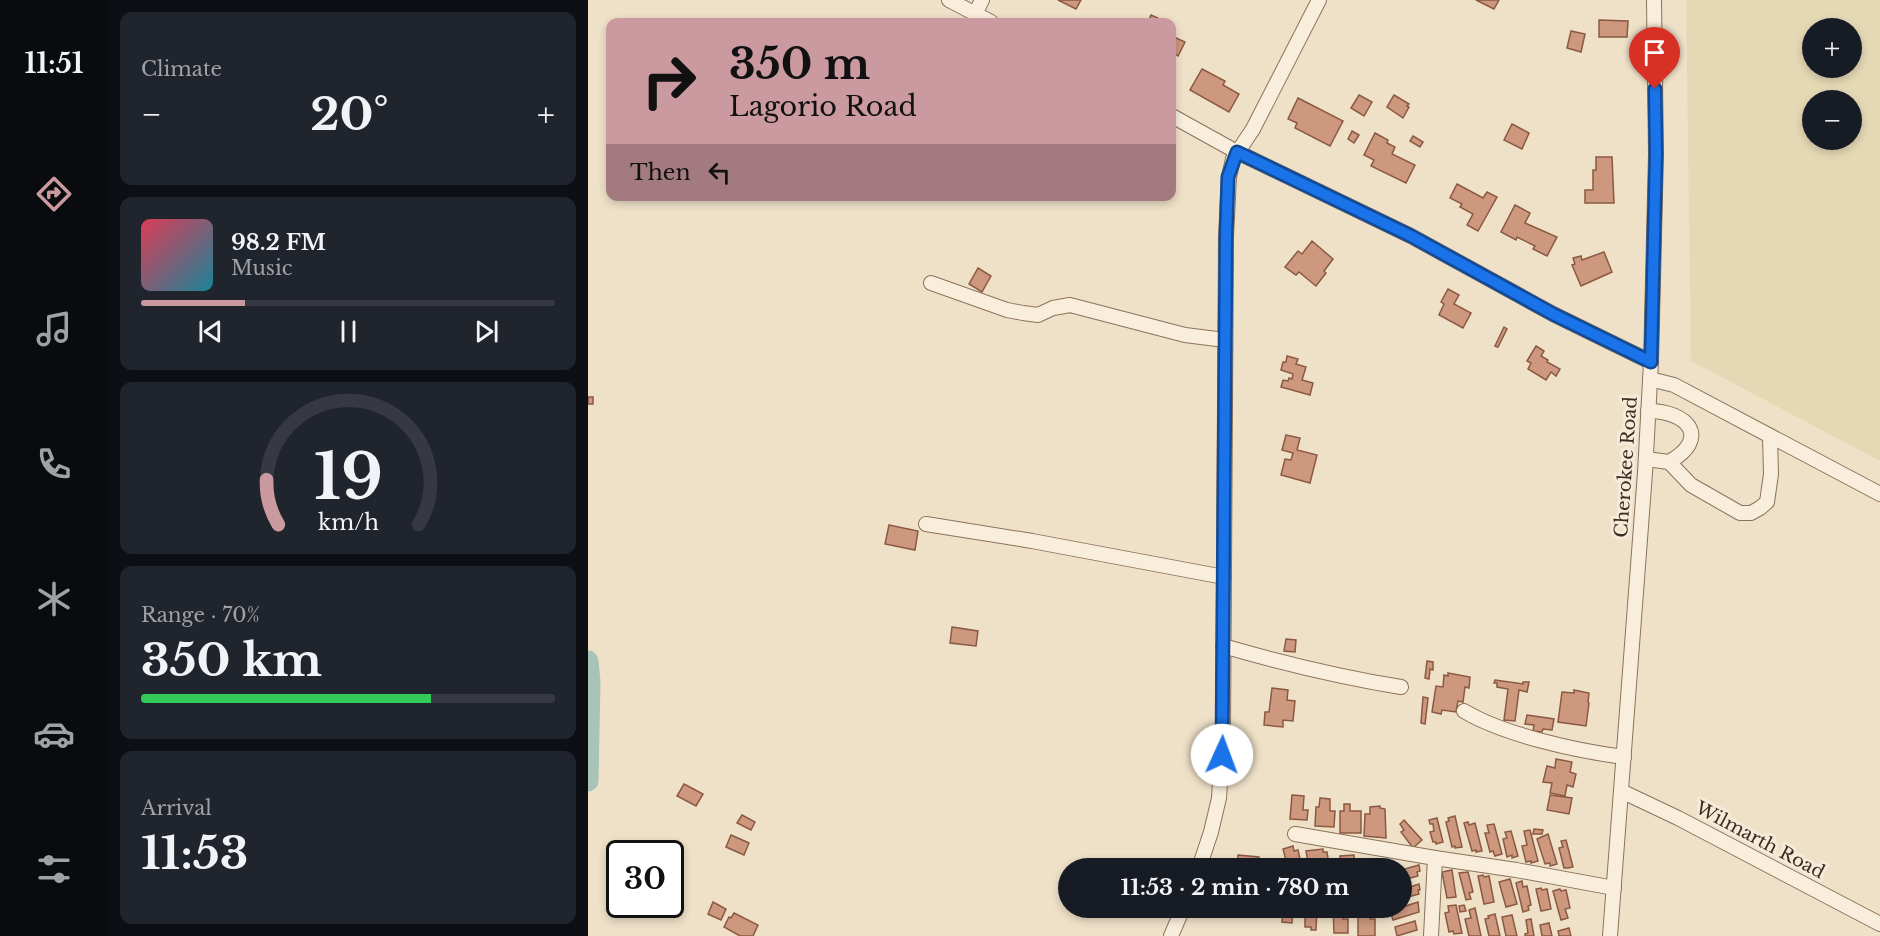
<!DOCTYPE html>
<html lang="en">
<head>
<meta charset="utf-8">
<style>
  :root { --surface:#171b24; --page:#20242c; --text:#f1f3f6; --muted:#9ea1a6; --line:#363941; --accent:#cb99a0 }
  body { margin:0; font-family:"Libre Baskerville",serif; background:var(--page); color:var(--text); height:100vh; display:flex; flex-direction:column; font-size:22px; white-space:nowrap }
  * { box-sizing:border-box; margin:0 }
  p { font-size:20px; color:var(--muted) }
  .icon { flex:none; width:33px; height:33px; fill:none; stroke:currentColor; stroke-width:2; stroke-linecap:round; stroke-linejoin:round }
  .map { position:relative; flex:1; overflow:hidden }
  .drawer { display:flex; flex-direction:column; gap:12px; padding:12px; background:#0d0f14; width:480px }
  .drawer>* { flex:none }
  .banner { position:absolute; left:18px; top:18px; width:570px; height:183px; border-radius:12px; box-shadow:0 3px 9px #0003; background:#cb99a0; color:#111; overflow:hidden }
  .tools { position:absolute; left:1214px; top:18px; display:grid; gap:12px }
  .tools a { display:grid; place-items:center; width:60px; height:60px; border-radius:50%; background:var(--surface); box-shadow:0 3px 9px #0003; font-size:30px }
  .speed { position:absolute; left:18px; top:840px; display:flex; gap:12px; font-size:30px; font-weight:700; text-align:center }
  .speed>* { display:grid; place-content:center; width:78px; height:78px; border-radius:50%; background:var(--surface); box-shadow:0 3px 9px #0003; line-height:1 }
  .speed .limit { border:3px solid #111; border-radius:9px; background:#fff; color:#111 }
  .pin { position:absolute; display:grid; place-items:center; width:51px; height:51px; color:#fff; margin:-62px -26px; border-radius:50% 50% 50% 0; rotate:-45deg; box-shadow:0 0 6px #0007 }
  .pin .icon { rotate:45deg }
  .me { position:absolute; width:66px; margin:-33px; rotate:2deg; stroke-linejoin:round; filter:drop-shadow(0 0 4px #0008) }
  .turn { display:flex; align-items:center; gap:21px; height:126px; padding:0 24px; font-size:27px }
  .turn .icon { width:78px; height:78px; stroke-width:2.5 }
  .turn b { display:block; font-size:42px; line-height:51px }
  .then { display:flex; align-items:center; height:57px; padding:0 24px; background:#0003; gap:12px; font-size:22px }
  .big { font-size:45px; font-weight:700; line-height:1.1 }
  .drawer .tile { flex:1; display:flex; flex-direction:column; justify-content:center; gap:9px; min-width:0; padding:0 21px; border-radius:12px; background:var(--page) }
  .drawer .dial { align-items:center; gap:0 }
  .dial svg { height:156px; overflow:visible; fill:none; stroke:var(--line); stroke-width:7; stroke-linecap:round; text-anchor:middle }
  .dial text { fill:var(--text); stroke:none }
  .song { display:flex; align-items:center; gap:18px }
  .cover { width:72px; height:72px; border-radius:9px; background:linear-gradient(135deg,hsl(350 70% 55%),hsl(190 70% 35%)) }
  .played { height:6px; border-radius:3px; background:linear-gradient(90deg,var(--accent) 25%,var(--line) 25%) }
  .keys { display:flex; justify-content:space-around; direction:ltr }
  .heat { display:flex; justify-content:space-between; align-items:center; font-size:33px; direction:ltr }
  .charge { height:9px; border-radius:4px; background:linear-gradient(90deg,#34c759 70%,var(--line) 0) }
  .trip { position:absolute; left:470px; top:858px; width:354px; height:60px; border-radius:30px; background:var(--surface); box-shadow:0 3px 9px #0003; font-weight:700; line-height:60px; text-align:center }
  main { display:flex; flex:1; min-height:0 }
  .tab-bar { display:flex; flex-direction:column; width:108px; justify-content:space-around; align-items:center; background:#090b0e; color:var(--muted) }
  .tab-bar .icon { width:42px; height:42px }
  .tab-bar .current { color:var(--accent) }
  .tab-bar b { font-size:27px; color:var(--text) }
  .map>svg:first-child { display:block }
  .farmland { fill:#e5d9b5; fill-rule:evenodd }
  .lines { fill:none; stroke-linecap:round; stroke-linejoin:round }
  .river { stroke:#a9c3b9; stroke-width:21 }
  .building { fill:#cd987e; stroke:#8b5942; stroke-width:1.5 }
  .minor-casing { stroke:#8c725d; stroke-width:16 }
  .minor { stroke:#f9eedc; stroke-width:14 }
  .route-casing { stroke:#114b97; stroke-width:15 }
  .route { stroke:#1a73e8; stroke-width:10 }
  .labels { text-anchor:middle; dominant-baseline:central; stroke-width:6; stroke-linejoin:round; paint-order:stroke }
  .street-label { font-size:18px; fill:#3c2b20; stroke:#f6ebd8 }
</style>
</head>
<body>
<main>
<nav class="tab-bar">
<b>11:51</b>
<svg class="icon current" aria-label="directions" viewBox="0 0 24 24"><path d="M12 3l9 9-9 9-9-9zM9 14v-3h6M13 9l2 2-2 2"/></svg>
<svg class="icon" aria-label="music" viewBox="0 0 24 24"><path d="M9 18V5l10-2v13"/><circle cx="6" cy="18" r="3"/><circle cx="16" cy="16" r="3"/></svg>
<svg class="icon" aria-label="phone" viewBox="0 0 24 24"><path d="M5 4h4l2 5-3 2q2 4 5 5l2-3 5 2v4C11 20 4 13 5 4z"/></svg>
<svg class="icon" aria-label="climate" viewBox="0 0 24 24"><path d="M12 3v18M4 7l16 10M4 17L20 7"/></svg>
<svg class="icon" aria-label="car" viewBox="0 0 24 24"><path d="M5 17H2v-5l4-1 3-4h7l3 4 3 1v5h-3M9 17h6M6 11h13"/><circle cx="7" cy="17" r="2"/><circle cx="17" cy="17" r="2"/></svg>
<svg class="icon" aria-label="filters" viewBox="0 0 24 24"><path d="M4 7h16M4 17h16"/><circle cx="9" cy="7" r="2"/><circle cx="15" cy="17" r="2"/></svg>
</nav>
<section class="drawer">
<div class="tile"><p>Climate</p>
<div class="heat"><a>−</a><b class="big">20°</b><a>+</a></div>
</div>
<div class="tile">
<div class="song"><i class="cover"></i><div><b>98.2 FM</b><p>Music</p></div></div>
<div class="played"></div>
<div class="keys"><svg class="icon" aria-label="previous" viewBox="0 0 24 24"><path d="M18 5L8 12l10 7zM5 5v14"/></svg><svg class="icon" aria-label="pause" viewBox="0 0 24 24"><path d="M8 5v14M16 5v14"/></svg><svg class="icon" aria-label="next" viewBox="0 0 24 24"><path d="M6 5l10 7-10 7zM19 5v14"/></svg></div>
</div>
<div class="tile dial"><svg viewBox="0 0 100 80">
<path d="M14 69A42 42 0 1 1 86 69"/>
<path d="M14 69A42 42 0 0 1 8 46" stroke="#cb99a0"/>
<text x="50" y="56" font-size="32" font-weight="700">19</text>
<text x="50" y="72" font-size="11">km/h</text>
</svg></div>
<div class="tile"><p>Range · 70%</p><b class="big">350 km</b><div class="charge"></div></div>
<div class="tile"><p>Arrival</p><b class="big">11:53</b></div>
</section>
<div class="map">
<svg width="1292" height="936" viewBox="0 0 1292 936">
  <rect width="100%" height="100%" fill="#efe0c8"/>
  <!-- farmland -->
  <path class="farmland" d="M1098 0H1292V461L1103 361ZM1224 28H1263V68H1224ZM1224 100H1263V140H1224Z"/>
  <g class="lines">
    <!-- river -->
    <path class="river" d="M0 661 2 682 0 781"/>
  </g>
  <!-- building -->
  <g class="building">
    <path d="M470 0H493L488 9Z"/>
    <path d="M888 0H911L906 9Z"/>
    <path d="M563 15 572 19 570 22H560Z"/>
    <path d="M1011 20 1040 21 1039 37H1011Z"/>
    <path d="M983 31 997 34 993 52 979 48Z"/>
    <path d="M586 37 597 42 590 56 584 52V41Z"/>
    <path d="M614 69 637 81 635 85 651 94 641 112 602 90Z"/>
    <path d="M771 95 784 102 776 116 763 108Z"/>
    <path d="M806 95 821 104 819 106 821 107 815 118 799 107Z"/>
    <path d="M710 98 755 121 742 146 707 128 709 123 700 119Z"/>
    <path d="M924 124 941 133 934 149 916 140Z"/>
    <path d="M764 131 771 135 766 143 760 139Z"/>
    <path d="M787 133 800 140 799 143 807 147 804 154 827 165 818 183 783 166 786 160 776 155Z"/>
    <path d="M825 136 835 142 832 147 822 141Z"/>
    <path d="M1008 157H1024L1026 203H997V190H1005V170H1008Z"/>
    <path d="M869 184 895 198 899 192 909 197 890 231 879 225 885 214 872 207 874 204 862 198Z"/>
    <path d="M927 205 942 213 937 223 969 237 959 256 945 249 947 246 929 237 928 240 913 232Z"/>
    <path d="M724 241 745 259 736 271 738 273 728 286 711 272 708 275 697 267 710 251 714 254Z"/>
    <path d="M1016 252 1024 272 993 286 984 265 987 264 985 258 993 256 994 260Z"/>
    <path d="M390 268 403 276 394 292 381 284Z"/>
    <path d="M860 289 871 295 866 304 883 313 875 328 851 315 856 304 853 302Z"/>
    <path d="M916 327 919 329 910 347 907 346Z"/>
    <path d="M948 346 956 351 953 356 960 360 959 362 972 369 968 376 963 372 958 380 940 369 943 363 939 361Z"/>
    <path d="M699 356 710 359 708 364 718 367 714 380 725 383 722 395 693 387 695 380 700 381 701 378 704 379 705 374 693 370 695 362H698Z"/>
    <rect x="0" y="397" width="5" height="7"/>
    <path d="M698 435 712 438 709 450 729 455 722 483 693 475 697 459 703 460 705 453 694 450Z"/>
    <path d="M301 525 330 531 327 550 297 544Z"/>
    <path d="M364 627 390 631 388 646 362 643Z"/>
    <path d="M698 639 708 640 707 652 696 651Z"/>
    <path d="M839 661 845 662V670L842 669 841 679 837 678Z"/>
    <path d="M860 673 882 677 881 688 877 687 875 702 870 701 868 712 854 710 853 714 844 712 848 686 855 687 856 675 860 676Z"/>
    <path d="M907 680 935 684V682H941L939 692 931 690 927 721 916 720 920 689 909 687V683H906Z"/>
    <path d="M684 688 700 690 699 700 707 701 705 721 695 720V727L676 725 677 712H681Z"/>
    <path d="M986 690 1001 693 1000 702 1001 703 998 726 970 722 974 692 986 693Z"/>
    <path d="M835 697 840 698 837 724 833 723Z"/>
    <path d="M939 715 966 719 964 730 955 729 954 732 945 731 946 725 937 724Z"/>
    <path d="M968 759 984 762 982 772 988 774 985 787 979 785 977 796 962 793 964 783 955 782 959 766 967 768Z"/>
    <path d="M96 784 115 794 108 806 89 796Z"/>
    <path d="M704 795 716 796 715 810H720L719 820 702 819Z"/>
    <path d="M962 795 984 798 981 814 959 810Z"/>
    <path d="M732 798 742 799V811H747L746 827 727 826 728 807H731Z"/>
    <path d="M756 804H762V811H773V833H752V811H756Z"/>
    <path d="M792 806V808L797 809 798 838 776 836 777 814H782V807Z"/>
    <path d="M154 815 167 822 163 830 149 823Z"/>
    <path d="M867 816 874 847 867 848V846L864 847 858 822 861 821 860 818Z"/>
    <path d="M849 818 855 842 848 844V842H845L842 832 846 831 845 824H842L841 820Z"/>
    <path d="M816 820 834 840 825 848 813 832 816 830 812 824Z"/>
    <path d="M880 822 881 825 887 823 894 851 888 852V850L884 851 876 823Z"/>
    <path d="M906 824 914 854 907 856 905 851 902 852 897 833H901L899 825Z"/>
    <path d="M946 829 955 830 954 834H945Z"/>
    <path d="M942 830 950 861 943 863V861L938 862 934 846 939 845 936 831Z"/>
    <path d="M923 831 930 856 924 858V855L919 857 915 839 919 838 917 832Z"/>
    <path d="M960 834 969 864 962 866V863L957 864 949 839Z"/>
    <path d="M143 835 161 843 156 855 138 847Z"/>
    <path d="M978 840 985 867 980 868H976L971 848 975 847 973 841Z"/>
    <path d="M705 846 706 851 710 850 714 868H700L695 849Z"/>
    <path d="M735 849V852H739L741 865H736V868H721L718 851Z"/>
    <path d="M650 855 671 857 670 868H649Z"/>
    <path d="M766 855V868H752V856Z"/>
    <rect x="771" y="860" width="19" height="8"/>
    <path d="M831 865 832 871 829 872 830 876 815 880 813 870Z"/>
    <path d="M864 870 868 897 859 898 854 872Z"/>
    <path d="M880 872 885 892 881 893 883 899 878 900 871 873Z"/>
    <path d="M895 875 896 877 901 876 906 902 896 904 890 876Z"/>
    <path d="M922 879 929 904 918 907 911 882Z"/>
    <path d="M934 881 935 887 939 886 943 905 940 906 941 910 935 912 928 883Z"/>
    <path d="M831 884 832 890H830L831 894 813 899V890Z"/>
    <path d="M953 888 954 890 959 889 963 909 953 911 948 889Z"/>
    <path d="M972 889 973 891 978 890 982 908 977 909 980 918 973 920 965 891Z"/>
    <path d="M125 902 138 909 133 920 120 914Z"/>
    <path d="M830 902 831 912 805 920 802 911Z"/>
    <path d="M868 905 874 933 866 934 865 931 861 932 857 913 861 912 860 906Z"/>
    <path d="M876 905 878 911 872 912 871 906Z"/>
    <path d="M695 908H711V909H705L704 923 694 922Z"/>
    <path d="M717 908H729L728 930H723V927H717Z"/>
    <path d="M745 908H755V919H760V933H746Z"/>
    <path d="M887 908 893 936H881L877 919 883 918 881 910Z"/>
    <path d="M781 909 782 919H787V936H770V910Z"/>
    <path d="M146 913 170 925 165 936H152L136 927 141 917 143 918Z"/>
    <path d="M907 914 912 936H901L897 919 901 918 900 916Z"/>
    <path d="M924 915 929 936H918L914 917Z"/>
    <path d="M943 919 946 936H937V934L940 933 938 920Z"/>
    <path d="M827 921 829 930 809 936 807 927Z"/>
    <path d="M961 923 964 936H954L952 925Z"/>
    <path d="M981 928 983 936H971L970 931Z"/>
  </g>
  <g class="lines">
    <!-- minor casing -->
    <g class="minor-casing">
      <g id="minor">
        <path d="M361 0 403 22"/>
        <path d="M387 14 394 0"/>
        <path d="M584 116 649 152 823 236 965 314 1063 362"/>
        <path d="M343 283 419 310 435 313 450 315 465 308 482 305 597 335 637 340"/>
        <path d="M1062 379 1086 385 1292 494"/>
        <path d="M1060 411C1100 411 1123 438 1081 462"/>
        <path d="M1058 459 1081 462 1103 485 1152 513H1163L1172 508 1179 502 1183 474 1182 436"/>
        <path d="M338 524 444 541 636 577"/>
        <path d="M635 646C694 663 752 677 813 687"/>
        <path d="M876 711C916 735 989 751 1036 757"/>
        <path d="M1033 791 1090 818 1292 924"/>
        <path d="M707 834 847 858 928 870 1026 888"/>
        <path d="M611 868 623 832 631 798 635 734 638 237 641 177 645 159 665 129 731 0"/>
        <path d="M583 936 595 908"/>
        <path d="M843 936 847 858"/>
        <path d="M1022 936 1057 473 1063 362 1068 154 1066 0"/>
      </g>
    </g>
    <!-- minor -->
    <use href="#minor" class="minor"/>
  </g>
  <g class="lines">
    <!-- route casing -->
    <g class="route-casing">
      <path id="route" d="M634 755 638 237 640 177 649 152 823 236 965 314 1063 362 1068 154 1067 89"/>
    </g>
    <!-- route -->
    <use href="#route" class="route"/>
  </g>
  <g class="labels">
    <!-- street labels -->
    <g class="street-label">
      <text transform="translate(1038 467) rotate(-86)">Cherokee Road</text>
      <text transform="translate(1172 840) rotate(28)">Wilmarth Road</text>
    </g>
  </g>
</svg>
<div class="tools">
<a>+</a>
<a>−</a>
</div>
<div class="speed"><div class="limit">30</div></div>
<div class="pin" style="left:1067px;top:89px;background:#d93025"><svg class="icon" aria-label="arrive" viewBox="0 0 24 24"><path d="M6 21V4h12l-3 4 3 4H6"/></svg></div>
<svg class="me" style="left:634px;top:755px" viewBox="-20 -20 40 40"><circle r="19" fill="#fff"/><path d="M0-13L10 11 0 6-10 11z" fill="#1a73e8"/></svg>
<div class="trip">11:53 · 2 min · 780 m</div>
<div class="banner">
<div class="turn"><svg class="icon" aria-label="right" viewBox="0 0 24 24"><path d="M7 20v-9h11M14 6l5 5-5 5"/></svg><div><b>350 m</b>Lagorio Road</div></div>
<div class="then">Then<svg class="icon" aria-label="left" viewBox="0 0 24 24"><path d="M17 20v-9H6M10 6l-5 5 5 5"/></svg></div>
</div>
</div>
</main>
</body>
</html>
